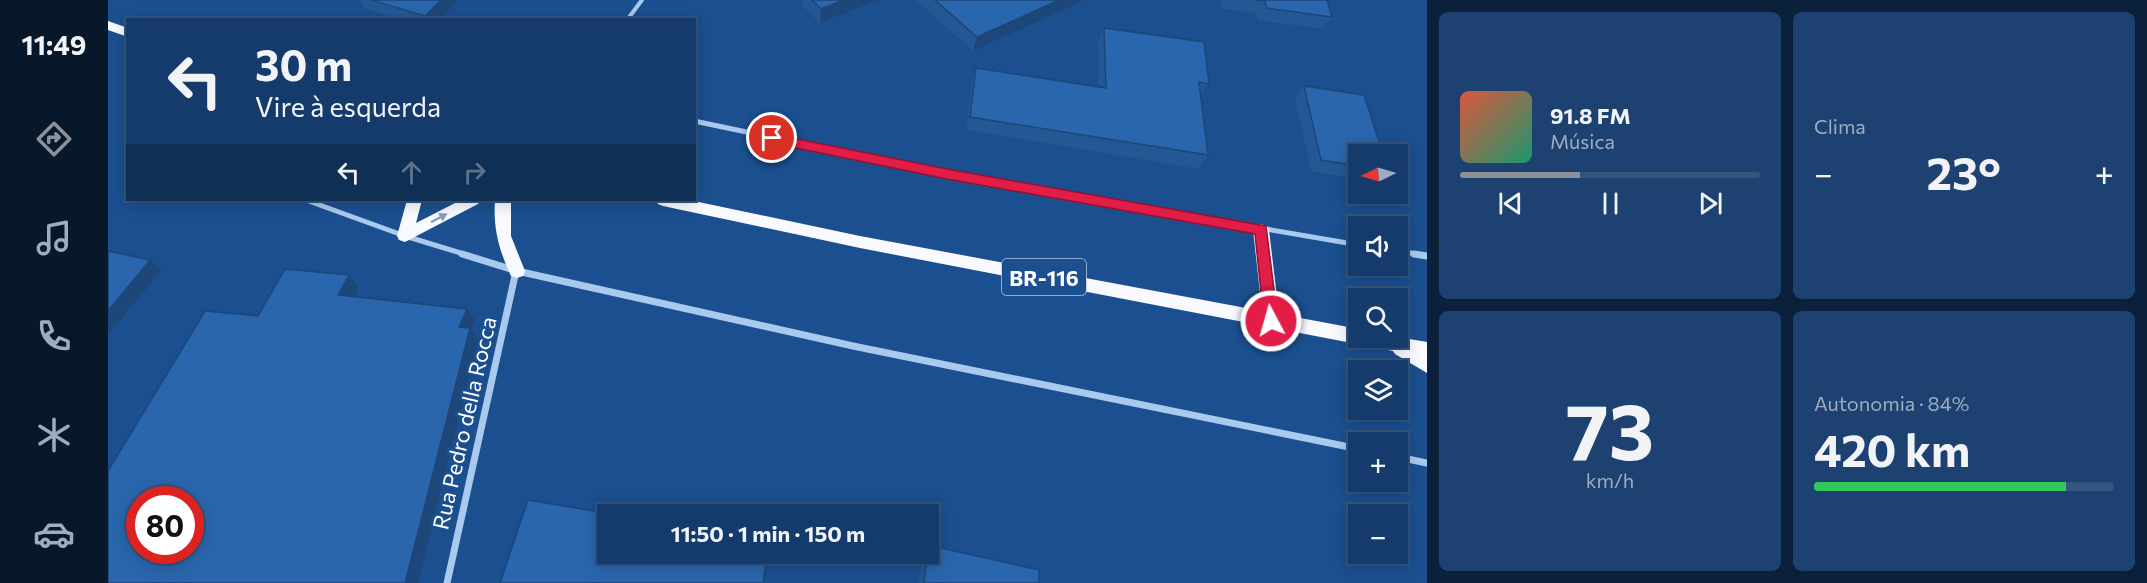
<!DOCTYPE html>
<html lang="pt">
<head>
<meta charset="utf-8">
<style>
  :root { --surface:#143b6b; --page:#1d4271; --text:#f1f3f6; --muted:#9dadc1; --line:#33557e; --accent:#8c9099 }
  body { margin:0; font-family:Commissioner,sans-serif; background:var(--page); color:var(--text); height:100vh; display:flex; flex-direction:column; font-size:22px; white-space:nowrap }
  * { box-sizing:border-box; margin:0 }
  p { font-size:20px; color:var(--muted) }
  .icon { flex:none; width:33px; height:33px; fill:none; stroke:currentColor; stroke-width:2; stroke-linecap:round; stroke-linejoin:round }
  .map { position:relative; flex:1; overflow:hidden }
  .details { display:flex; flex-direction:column; gap:12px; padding:12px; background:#0b203b; width:720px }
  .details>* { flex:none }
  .hud { position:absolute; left:18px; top:18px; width:570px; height:183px; border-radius:0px; box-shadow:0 3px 15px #0003,0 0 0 2px var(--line); background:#143b6b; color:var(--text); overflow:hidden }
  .needle { width:39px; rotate:265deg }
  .fabs { position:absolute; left:1240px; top:144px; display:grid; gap:12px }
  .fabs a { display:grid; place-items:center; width:60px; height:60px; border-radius:0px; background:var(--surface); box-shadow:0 3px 15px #0003,0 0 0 2px var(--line); font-size:30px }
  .speed { position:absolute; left:18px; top:486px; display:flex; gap:12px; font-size:30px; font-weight:700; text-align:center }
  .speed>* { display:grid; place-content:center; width:78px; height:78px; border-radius:50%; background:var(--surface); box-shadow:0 3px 15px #0003,0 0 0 2px var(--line); line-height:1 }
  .speed .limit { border:9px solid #d22; background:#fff; color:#111 }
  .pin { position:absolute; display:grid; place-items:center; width:51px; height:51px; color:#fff; margin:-26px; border:3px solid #fff; border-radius:50%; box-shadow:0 2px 6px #0007 }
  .me { position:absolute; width:66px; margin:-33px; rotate:354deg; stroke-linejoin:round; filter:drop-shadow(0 0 4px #0008) }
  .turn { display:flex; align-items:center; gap:21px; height:126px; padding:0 30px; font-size:27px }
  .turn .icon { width:78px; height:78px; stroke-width:2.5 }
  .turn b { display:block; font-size:42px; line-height:51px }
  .lanes { display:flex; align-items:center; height:57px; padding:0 30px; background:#0003; justify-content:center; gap:30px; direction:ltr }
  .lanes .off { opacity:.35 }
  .big { font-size:45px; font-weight:700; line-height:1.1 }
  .details .widget { flex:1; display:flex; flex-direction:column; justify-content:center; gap:9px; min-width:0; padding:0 21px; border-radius:9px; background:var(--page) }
  .details .dial { align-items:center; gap:0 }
  .dial b { font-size:78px; line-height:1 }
  .song { display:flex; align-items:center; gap:18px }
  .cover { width:72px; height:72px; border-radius:9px; background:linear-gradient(135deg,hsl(10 70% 55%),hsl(160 70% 35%)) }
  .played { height:6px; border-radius:3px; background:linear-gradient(90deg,var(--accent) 40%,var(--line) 40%) }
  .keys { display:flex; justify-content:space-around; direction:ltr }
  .heat { display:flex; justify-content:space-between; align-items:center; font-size:33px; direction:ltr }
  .charge { height:9px; border-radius:4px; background:linear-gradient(90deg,#34c759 84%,var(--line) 0) }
  .details .tiles { flex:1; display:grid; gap:12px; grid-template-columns:repeat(2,1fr) }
  .trip { position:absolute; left:489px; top:504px; width:342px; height:60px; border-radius:0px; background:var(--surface); box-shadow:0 3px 15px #0003,0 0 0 2px var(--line); font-weight:700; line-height:60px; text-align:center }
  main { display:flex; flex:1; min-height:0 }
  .tabs { display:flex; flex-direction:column; width:108px; justify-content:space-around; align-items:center; background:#08182b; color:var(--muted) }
  .tabs .icon { width:42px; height:42px }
  .tabs .on { color:var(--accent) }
  .tabs b { font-size:27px; color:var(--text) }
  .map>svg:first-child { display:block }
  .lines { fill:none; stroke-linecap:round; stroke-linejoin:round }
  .service { stroke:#a9c9ee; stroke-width:4 }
  .minor-far1 { stroke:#a9c9ee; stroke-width:5 }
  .minor { stroke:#a9c9ee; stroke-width:7 }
  .trunk { fill:#f8faff; fill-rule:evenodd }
  .wall { fill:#245895 }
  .shaded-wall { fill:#1d4779 }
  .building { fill:#2a66ad; stroke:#1d4779; stroke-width:1.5; fill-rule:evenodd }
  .oneway { fill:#7e9cc1 }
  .route { fill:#e11d48; stroke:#92132f; stroke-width:1.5 }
  .labels { text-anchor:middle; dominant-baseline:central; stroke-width:6; stroke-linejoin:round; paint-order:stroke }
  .shield { fill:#1b4f8f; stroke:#bbcadd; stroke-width:1.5 }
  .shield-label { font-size:21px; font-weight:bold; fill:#fff }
  .street-label { font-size:22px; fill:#fff; stroke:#1b4f8f }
</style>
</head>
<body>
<main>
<nav class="tabs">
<b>11:49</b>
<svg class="icon on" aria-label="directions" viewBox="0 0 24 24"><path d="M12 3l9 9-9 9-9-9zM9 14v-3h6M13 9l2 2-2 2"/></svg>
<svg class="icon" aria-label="music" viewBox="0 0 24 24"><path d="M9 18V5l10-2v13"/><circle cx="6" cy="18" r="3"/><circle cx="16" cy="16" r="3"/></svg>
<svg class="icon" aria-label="phone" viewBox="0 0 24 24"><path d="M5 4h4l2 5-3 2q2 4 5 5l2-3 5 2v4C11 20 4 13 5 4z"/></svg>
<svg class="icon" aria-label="climate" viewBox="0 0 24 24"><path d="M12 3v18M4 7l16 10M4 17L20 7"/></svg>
<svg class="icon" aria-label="car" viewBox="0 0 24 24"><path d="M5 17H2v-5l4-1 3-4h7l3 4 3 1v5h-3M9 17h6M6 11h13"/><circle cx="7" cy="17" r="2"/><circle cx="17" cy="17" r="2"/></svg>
</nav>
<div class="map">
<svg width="1319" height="583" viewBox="0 0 1319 583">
  <rect width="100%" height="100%" fill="#1b4f8f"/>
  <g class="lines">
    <!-- service -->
    <path class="service" d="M519 20 534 0"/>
    <!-- minor-far1 -->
    <g class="minor-far1">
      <path d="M586 121 839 174 1251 245"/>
      <path d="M198 200 297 236 359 255"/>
      <path d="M1290 251 1315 255"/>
    </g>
    <!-- minor -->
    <g class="minor">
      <path d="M354 254 409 271 745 346 1251 449"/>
      <path d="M1306 254 1319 256"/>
      <path d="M1290 457 1319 463"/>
      <path d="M339 583 408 271"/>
    </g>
    <!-- trunk -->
    <g class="trunk">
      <path d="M0 21 20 28V37L0 30Z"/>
      <path d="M299 200H314L308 223 353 200H373L370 204 297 242 291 240 289 236Z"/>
      <path d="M387 200H403V236L417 271 415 276 409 278 403 276C391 250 385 229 387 200Z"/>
      <path d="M547 200H581L752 236 1154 311 1145 230 1147 226 1153 224 1159 226 1161 230 1171 314 1251 329V338L1290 337 1319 342V373L1287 354 1285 351 752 248 555 206 550 204Z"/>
    </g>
  </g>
  <!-- wall -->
  <g class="wall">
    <path d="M252 0H351L331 20H294L256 8Z"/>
    <path d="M694 0H770L712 23 694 5Z"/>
    <path d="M808 0H977L865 51Z"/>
    <path d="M1113 0H1219L1224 17 1214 29 1150 20 1148 13 1115 9Z"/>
    <path d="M996 28 1101 84 1093 96 1100 155 1090 169 858 130 864 82 868 68 990 87V42Z"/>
    <path d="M1196 86 1251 154V179L1203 171 1187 97Z"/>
    <path d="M814 554H820L931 583H811Z"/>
  </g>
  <!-- shaded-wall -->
  <g class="shaded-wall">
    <path d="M333 0H351L331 20H319L317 16Z"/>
    <path d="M736 0H770L712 23 713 9Z"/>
    <path d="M951 0H977L865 51 869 37Z"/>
    <path d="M42 260 54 270 3 331 0 329V311Z"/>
    <path d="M241 275 251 287 242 307 230 295Z"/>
    <path d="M359 309 367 320 363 330 370 340 310 583H297L351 327Z"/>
    <path d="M659 554H660L656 583H655Z"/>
  </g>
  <!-- building -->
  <g class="building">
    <path d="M263 0H333L317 16Z"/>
    <path d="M704 0H736L713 9Z"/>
    <path d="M827 0H951L869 37Z"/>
    <path d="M1148 0H1219L1224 17 1158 8 1157 1Z"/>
    <path d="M996 28 1096 42 1101 84 1091 82 1100 155 862 117 868 68 998 88Z"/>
    <path d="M1196 86 1256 95 1275 154H1251V166L1213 160Z"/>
    <path d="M0 251 42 260 0 311Z"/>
    <path d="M177 269 241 275 230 295 359 309 351 327 362 328 297 583H0V471L97 311 150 316ZM32 500H82V550H32Z"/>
    <path d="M420 500 503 514H500V554H659L655 583H392Z"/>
    <path d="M820 545 931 570V583H816L819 554H820Z"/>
  </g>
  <!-- one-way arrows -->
  <defs><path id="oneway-solid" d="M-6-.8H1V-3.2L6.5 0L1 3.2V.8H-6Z" transform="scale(1.5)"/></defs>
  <use class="oneway" href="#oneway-solid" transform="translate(331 218) rotate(-28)"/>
  <!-- route -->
  <path class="route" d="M664 134 839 169 1158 226 1170 321 1168 325H1158L1156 321 1147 234 839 179 664 143 658 138Z"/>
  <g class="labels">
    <!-- shield labels -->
    <rect class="shield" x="894" y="259" width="84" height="36" rx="4.5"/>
    <g class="shield-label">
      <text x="936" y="277">BR-116</text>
    </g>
    <!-- street labels -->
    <g class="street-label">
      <text transform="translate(356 423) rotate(-77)">Rua Pedro della Rocca</text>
    </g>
  </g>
</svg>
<div class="fabs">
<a><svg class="needle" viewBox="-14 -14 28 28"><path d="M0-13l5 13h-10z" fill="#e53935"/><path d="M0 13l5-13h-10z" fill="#9dadc1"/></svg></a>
<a><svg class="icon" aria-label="sound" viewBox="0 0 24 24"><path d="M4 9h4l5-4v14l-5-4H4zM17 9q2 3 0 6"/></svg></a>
<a><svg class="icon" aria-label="search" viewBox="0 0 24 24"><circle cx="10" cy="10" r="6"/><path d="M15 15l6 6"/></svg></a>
<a><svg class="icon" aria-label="layers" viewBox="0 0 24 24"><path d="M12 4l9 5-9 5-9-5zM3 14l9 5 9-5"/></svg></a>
<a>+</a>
<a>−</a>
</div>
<div class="speed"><div class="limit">80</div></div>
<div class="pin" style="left:664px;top:138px;background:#d93025"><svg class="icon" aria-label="arrive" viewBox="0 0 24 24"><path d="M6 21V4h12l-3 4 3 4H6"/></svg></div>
<svg class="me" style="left:1163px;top:321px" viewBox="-20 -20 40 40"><circle r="17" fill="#e11d48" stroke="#fff" stroke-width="3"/><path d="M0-11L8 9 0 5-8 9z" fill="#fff"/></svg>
<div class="trip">11:50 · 1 min · 150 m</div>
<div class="hud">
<div class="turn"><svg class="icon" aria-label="left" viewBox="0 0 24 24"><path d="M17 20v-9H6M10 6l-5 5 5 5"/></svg><div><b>30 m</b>Vire à esquerda</div></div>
<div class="lanes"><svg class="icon" aria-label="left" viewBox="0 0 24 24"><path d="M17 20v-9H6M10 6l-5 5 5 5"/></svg><svg class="icon off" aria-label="ahead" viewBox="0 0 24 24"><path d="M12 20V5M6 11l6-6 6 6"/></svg><svg class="icon off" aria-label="right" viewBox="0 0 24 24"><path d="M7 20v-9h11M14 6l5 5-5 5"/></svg></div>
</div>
</div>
<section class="details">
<div class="tiles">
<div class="widget">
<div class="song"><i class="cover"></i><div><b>91.8 FM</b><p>Música</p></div></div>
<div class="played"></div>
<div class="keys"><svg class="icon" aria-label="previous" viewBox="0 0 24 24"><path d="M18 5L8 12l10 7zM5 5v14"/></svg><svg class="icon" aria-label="pause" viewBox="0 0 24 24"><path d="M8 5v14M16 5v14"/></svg><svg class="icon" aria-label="next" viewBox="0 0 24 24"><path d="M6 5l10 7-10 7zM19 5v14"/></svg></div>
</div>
<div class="widget"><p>Clima</p>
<div class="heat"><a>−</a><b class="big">23°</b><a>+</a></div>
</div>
<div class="widget dial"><b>73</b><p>km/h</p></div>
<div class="widget"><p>Autonomia · 84%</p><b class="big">420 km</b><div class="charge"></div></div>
</div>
</section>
</main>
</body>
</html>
